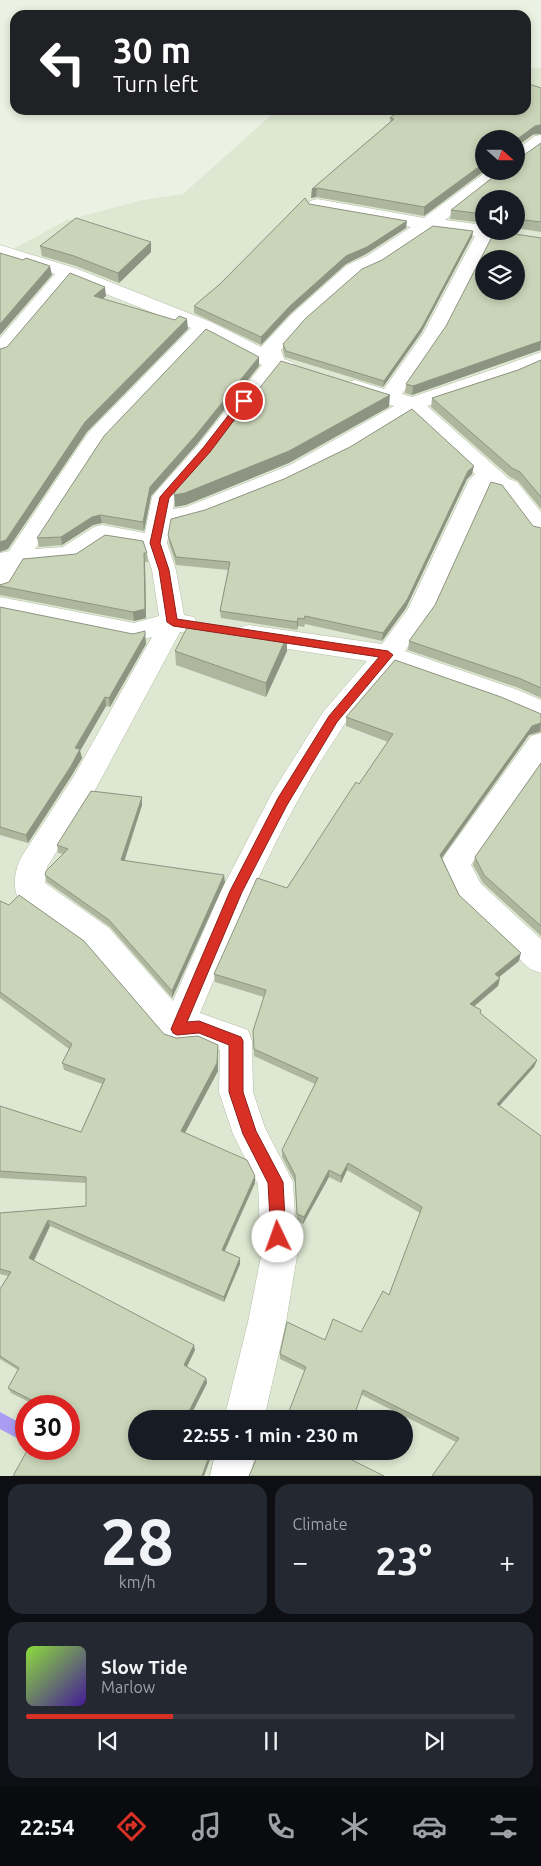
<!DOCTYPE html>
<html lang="en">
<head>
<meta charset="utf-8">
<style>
  :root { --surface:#171b24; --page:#242831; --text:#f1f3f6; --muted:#9ea1a6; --line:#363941; --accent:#d93025 }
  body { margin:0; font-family:Ubuntu,sans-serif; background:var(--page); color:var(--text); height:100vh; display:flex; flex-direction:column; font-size:19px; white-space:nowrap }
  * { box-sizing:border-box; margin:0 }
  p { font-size:16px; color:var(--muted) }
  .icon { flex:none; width:28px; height:28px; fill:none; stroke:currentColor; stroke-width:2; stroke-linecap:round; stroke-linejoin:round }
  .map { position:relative; height:1476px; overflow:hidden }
  .details { display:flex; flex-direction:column; gap:8px; padding:8px; background:#0d0f14; flex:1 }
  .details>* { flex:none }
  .banner { position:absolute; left:10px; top:10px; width:521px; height:105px; border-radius:15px; box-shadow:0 2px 8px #0003; background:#202124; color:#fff; overflow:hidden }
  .needle { width:32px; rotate:111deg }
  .fabs { position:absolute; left:475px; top:130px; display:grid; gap:10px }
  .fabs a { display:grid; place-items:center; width:50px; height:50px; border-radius:50%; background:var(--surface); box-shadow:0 2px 8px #0003; font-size:25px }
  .speed { position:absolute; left:15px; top:1395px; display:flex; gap:10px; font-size:25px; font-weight:700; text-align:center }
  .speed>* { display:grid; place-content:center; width:65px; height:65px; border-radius:50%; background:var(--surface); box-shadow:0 2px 8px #0003; line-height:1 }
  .speed .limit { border:8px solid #d22; background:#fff; color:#111 }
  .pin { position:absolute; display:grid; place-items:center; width:42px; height:42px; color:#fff; margin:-21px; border:2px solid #fff; border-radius:50%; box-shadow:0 1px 5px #0007 }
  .me { position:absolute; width:55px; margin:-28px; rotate:357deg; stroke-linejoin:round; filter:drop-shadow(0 0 4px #0008) }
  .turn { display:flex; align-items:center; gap:18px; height:105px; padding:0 20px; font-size:22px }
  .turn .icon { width:65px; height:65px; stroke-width:2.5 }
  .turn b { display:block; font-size:35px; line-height:42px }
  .big { font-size:38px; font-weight:700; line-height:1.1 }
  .details .widget { flex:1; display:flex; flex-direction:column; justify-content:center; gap:8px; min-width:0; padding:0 18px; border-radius:15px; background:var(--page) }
  .details .dial { align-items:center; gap:0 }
  .dial b { font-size:65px; line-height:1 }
  .song { display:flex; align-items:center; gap:15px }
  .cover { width:60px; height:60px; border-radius:8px; background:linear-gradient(135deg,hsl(90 70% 55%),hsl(260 70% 35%)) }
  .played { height:5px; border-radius:2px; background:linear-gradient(90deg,var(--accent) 30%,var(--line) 30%) }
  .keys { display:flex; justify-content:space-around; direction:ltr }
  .heat { display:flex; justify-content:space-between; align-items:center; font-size:28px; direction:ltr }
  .details .tiles { flex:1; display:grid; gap:8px; grid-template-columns:1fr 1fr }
  .widget:last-child { grid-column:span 2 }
  .trip { position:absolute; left:128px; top:1410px; width:285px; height:50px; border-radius:25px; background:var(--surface); box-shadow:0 2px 8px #0003; font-weight:700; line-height:50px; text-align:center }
  .tab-bar { display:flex; height:80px; justify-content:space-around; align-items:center; background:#090b0e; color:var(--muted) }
  .tab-bar .icon { width:35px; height:35px }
  .tab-bar .selected { color:var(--accent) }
  .tab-bar b { font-size:22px; color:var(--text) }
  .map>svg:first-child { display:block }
  .residential { fill:#dde7d1; fill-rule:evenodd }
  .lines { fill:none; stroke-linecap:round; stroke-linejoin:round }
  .stream { fill:#aa9cf2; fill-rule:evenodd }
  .street-casing { stroke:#b4bea6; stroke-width:1 }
  .street { fill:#fff; fill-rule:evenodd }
  .wall { fill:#aeb69e }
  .shaded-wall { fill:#8d9481 }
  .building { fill:#cad4b8; stroke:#8d9481; fill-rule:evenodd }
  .route { fill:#d93025; stroke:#8d1f18 }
</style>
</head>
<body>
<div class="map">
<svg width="541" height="1476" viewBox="0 0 541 1476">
  <rect width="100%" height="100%" fill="#ecf2e3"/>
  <!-- residential -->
  <path class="residential" d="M526 67 541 68V1476H0V245L13 249 67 220 143 200 183 194 277 110H526ZM484 139H516V171H484ZM484 199H516V231H484ZM484 259H516V291H484ZM26 1406H69V1449H26ZM136 1419H404V1451H136Z"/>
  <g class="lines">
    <!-- stream -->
    <path class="stream" d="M0 1412 26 1426V1443L0 1429Z"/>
    <!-- street casing -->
    <g class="street-casing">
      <g id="street">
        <path d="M541 135V148L522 162 516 163V150L535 136Z"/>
        <path d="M487 171H508L445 220 484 225V231H496L443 334 402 394 412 397 500 367 541 352V366L516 377 427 406 509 479 517 482 541 512V536L533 534 501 493 488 489 432 613 405 651 518 690 541 700V722L500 704 393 667C376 687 356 706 342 728 282 817 241 914 200 1013L248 1030 252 1041 253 1092 265 1128 293 1182 297 1256 286 1322 264 1419H224L248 1322 261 1256 258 1184 233 1134 219 1092 220 1050 199 1042 177 1044 166 1040 87 948 18 898C12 885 15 869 22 856L74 776 152 637 134 641 0 615V597L134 623 159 616 152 570 145 549 106 542 77 561 24 567 9 590 0 593V553L9 551 88 433 191 328 71 280 7 355 0 357V338L55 274 0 257V245L75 268 211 322 261 347 291 315 347 265 367 256 411 227 310 209 308 205 310 201 317 199 424 218ZM432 230 475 236 423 334 384 389 355 380 347 382 344 387 347 392 394 406 290 465 186 507 173 509 175 499 214 455 280 371 285 372 292 370 296 366 292 362 284 359 281 350 305 323 361 273 381 264ZM206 335 262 365 198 445 156 492 152 497 145 533 102 525 94 527 63 547 35 549 104 443ZM411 415 475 474 469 480 408 609 382 644 249 625 240 627 236 634 240 641 249 643 367 661 323 712 272 793 221 891 173 1001 109 928 45 883 47 867 94 792 180 632 194 631 198 624 194 617 184 615 176 570 167 543 170 525C195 522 216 513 239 504 299 481 357 451 411 415Z"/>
        <path d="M541 733V765L471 865 481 884 541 939V973L530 969 459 902 440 864 445 855 531 736Z"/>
        <path d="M216 1451H256L250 1476H210Z"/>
      </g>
    </g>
    <!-- street -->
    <use href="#street" class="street"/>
  </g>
  <!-- wall -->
  <g class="wall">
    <path d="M541 88V134L484 139V171L424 216 316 197 311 198 312 189 390 122V118Z"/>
    <path d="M541 143V232L516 228V199H484V223L450 219 451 210Z"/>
    <path d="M309 204 406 228 366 254 346 264 290 314 261 345 194 313V306L220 284Z"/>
    <path d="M473 231 472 237 421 333 383 387 285 357 283 350V344Z"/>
    <path d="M541 238V351L540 350 412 395 405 393 406 384Z"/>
    <path d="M40 246 151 252 119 283 76 266 42 256Z"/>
    <path d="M541 360V509L518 481 510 477 431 407 432 398 518 370Z"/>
    <path d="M259 366 197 444 151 496 144 531 102 523 93 525 62 545 39 547 37 538Z"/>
    <path d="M472 474 467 479 406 608 382 641 305 624 304 627 298 626 297 630 221 618 220 611 228 570 176 565 169 543 168 535Z"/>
    <path d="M533 526 541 528V698L519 688 408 650 409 641Z"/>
    <path d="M147 553 148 562H145L146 618 134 621 0 595V585L9 582 23 559Z"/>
    <path d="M0 607 146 644 110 707 106 706 80 751 82 758 72 775 28 843 0 835Z"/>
    <path d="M175 651H287L266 697 176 665Z"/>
    <path d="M541 714V732L529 735 442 858 459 895 519 961 499 977 500 978 498 986 475 1006 480 1013 537 1060 534 1067 500 1105 541 1476 456 1442 362 1395 305 1371 280 1359V1354L325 1340 361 1332 389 1295 420 1213 347 1170 341 1183 329 1177 303 1224 297 1220 295 1182 282 1157V1150L315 1084 254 1056 253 1031 264 997 215 982 214 974 287 888 388 742 346 726V717Z"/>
    <path d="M541 763V936L483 883 473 865 475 857Z"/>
    <path d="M142 805 125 860 225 882 172 998 110 927 47 882 45 875 63 854 58 853 57 845Z"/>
    <path d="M0 901 164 1034 176 1038 218 1045V1071L185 1133 255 1176V1183L225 1251 240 1258V1264L224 1302 50 1226 34 1261 195 1350 187 1367 206 1378 207 1383 189 1419H136V1451H213L204 1476H13L69 1406H37L11 1393 8 1388 18 1370 0 1359V1289L8 1276 0 1274V1213L86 1206V1183L0 1178V1106L81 1132 102 1084 64 1070 62 1063 69 1049 0 998Z"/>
  </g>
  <!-- shaded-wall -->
  <g class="shaded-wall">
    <path d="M541 125V134H534L516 147V140L535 126Z"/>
    <path d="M484 163V171L424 216V207Z"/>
    <path d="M317 188 316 197 311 198 312 189Z"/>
    <path d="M407 221 406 228 366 254 346 264 290 314 261 345V337L290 306 346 256Z"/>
    <path d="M473 231 472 237 421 333 383 387 384 381Z"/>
    <path d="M151 242V252L119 283 118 273Z"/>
    <path d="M50 266 52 275 0 335V324Z"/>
    <path d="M105 287 106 296 96 305 94 296Z"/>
    <path d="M187 319 188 329 87 432 8 549 0 552V542L85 422Z"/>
    <path d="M541 341 540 350 412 395 413 386Z"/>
    <path d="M259 357V366L197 444 151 496 144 531 143 522 150 487Z"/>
    <path d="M390 395 389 407 289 463 186 505 175 507 174 495Z"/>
    <path d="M474 466 472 474 467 479 406 608 382 641 383 633 468 471Z"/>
    <path d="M100 515 102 523 93 525 62 545 61 537 92 517Z"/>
    <path d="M144 553 145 562 146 618 134 621 133 612Z"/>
    <path d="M298 618V626L297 630V622Z"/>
    <path d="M145 631 146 644 110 707 109 698Z"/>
    <path d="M287 636V651L266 697V683Z"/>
    <path d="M105 697 106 706 80 751 82 758 72 775 28 843 26 835Z"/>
    <path d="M541 723 540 731 529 735 438 863 440 855 532 726Z"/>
    <path d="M142 797V805L122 867 121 860Z"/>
    <path d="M224 875 225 882 172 998V991Z"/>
    <path d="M521 953 519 961 493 982 495 974Z"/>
    <path d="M500 978 498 986 468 1011 470 1004Z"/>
    <path d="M218 1045V1071L182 1138 181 1131Z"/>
    <path d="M537 1060 534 1067 495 1111 497 1104Z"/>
    <path d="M348 1163 347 1170 341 1183V1176Z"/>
    <path d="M329 1170V1177L303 1224 304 1217Z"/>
    <path d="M255 1176V1183L222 1256V1250Z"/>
    <path d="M48 1220 50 1226 32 1264 29 1258Z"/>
    <path d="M240 1258V1264L224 1302V1297Z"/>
    <path d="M194 1345 195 1350 185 1370 184 1365Z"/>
    <path d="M206 1378 207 1383 189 1419H185Z"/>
    <path d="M211 1451H213L204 1476H202Z"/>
  </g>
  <!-- building -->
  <g class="building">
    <path d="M526 83 541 88V125L535 126 516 140V139H484V163L424 207 317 188 312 189 394 119 390 118 400 110H526Z"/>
    <path d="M541 143V222L516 219V199H484V214L451 210 501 171H516V156L524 155Z"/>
    <path d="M305 198 309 204 407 221 367 247 346 256 290 306 261 337 194 306 220 284Z"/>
    <path d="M76 218 151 242 118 273 74 256 40 246Z"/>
    <path d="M433 226 473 231 422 327 384 381 286 351 283 344 306 318 362 269 382 260Z"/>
    <path d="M495 231 541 238V341L413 386 406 384 446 326ZM484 259H516V291H484Z"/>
    <path d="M0 253 23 260 26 258 50 266 0 324Z"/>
    <path d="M70 273 105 287 94 296 175 320 179 316 187 319 85 422 6 540 0 542V349L7 347Z"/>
    <path d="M206 329 259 357 196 435 150 487 143 522 100 515 92 517 61 537 37 538 104 436Z"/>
    <path d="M541 360V497L520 472 512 468 432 398 518 370Z"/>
    <path d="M281 361 390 395 289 451 185 493 174 495 176 488 215 444Z"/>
    <path d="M412 409 474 466 468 471 407 600 383 633 305 616 304 619 298 618 297 622 220 611 230 562 176 557 168 535 171 519 205 510 284 479 350 447Z"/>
    <path d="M491 482 502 485 533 526 541 528V688L521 679 409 641 435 605Z"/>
    <path d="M105 535 143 541 147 553H144L145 609 133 612 0 586V585L9 582 23 559 76 554Z"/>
    <path d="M0 607 133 634 145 631V635L109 698 105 697 75 748 80 749 71 766 26 835 0 827Z"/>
    <path d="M190 622 287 636 266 683 175 651Z"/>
    <path d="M395 660 501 697 541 714V723L532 726 440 855 459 895 521 953 495 974 500 978 470 1004 481 1010 480 1013 537 1060 497 1104 541 1136V1476H432L459 1438 363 1390 353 1419H286L306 1367 280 1354 287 1322 325 1340 333 1319 361 1332 383 1291 389 1295 422 1207 348 1163 341 1176 329 1170 304 1217 297 1214 295 1175 282 1150 318 1078 254 1049 253 1031 266 990 214 974 257 878 287 888 356 782 359 784 393 734 346 717Z"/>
    <path d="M541 763V926L484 875 475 857Z"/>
    <path d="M91 791 142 797 121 860 224 875 172 991 109 920 45 875 46 871 68 849 57 845Z"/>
    <path d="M19 895 84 941 164 1034 176 1038 198 1036 218 1045 217 1063 181 1131 247 1160 255 1176 222 1250 240 1258 224 1297 48 1220 29 1258 194 1345 184 1365 206 1378 185 1419H136V1451H211L202 1476H13L28 1449H69V1406H43L8 1388 19 1368 0 1356V1289L11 1272 0 1269V1213L86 1206V1177L0 1171V1106L81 1132 105 1079 62 1063 72 1044 0 992V901L9 905Z"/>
    <path d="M260 1451H341L340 1454 384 1476H249Z"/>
  </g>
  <!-- route -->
  <path class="route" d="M244 398 247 399V403L210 452 169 498 160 543 169 570 177 619 388 651 393 655 337 722 287 805 242 892 187 1022 199 1021 241 1037 243 1041V1092L256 1131 283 1182 286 1237 283 1243 278 1245 273 1243 271 1237 268 1183 243 1134 229 1092V1045L199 1033 177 1035 173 1033 171 1029 230 891 278 798 329 716 379 657 173 626 167 622 159 570 150 543 160 497 203 448 241 399Z"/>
</svg>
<div class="fabs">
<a><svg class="needle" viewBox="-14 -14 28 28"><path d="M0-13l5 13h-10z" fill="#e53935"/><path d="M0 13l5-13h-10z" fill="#9ea1a6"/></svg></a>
<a><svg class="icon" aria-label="sound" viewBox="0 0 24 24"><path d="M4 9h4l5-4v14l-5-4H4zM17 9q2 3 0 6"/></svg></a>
<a><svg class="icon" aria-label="layers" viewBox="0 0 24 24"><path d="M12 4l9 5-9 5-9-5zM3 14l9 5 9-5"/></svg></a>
</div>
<div class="speed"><div class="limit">30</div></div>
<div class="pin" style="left:244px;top:401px;background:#d93025"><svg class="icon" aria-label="arrive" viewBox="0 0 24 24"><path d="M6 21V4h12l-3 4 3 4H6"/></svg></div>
<svg class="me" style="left:278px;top:1237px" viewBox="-20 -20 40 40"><circle r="19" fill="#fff"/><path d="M0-13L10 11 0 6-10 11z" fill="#d93025"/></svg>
<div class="trip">22:55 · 1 min · 230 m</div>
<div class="banner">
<div class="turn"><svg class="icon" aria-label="left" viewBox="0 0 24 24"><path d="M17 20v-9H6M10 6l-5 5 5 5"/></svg><div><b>30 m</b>Turn left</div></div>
</div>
</div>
<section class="details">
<div class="tiles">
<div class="widget dial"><b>28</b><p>km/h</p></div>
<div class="widget"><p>Climate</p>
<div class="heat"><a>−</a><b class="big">23°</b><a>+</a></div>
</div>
<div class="widget">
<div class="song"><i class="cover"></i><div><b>Slow Tide</b><p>Marlow</p></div></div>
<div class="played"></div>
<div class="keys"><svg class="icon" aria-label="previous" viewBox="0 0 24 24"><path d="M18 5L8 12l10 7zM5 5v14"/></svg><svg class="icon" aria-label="pause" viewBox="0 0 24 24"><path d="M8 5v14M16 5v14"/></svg><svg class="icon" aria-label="next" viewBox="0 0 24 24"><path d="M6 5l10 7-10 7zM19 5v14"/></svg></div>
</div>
</div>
</section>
<nav class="tab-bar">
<b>22:54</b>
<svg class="icon selected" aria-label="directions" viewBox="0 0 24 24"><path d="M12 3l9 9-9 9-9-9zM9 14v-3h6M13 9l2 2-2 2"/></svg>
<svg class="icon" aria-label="music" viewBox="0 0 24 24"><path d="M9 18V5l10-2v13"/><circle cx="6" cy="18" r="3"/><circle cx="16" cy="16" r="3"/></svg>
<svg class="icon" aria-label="phone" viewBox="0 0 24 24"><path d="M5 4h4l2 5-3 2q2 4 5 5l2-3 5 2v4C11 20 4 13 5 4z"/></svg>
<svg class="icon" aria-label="climate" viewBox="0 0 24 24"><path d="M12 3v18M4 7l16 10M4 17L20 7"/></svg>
<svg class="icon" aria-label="car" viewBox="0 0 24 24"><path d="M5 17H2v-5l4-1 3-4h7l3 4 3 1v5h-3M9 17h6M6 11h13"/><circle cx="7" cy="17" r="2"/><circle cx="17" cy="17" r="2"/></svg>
<svg class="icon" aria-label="filters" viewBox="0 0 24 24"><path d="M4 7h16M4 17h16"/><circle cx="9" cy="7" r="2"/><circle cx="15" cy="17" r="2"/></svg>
</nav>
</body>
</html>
